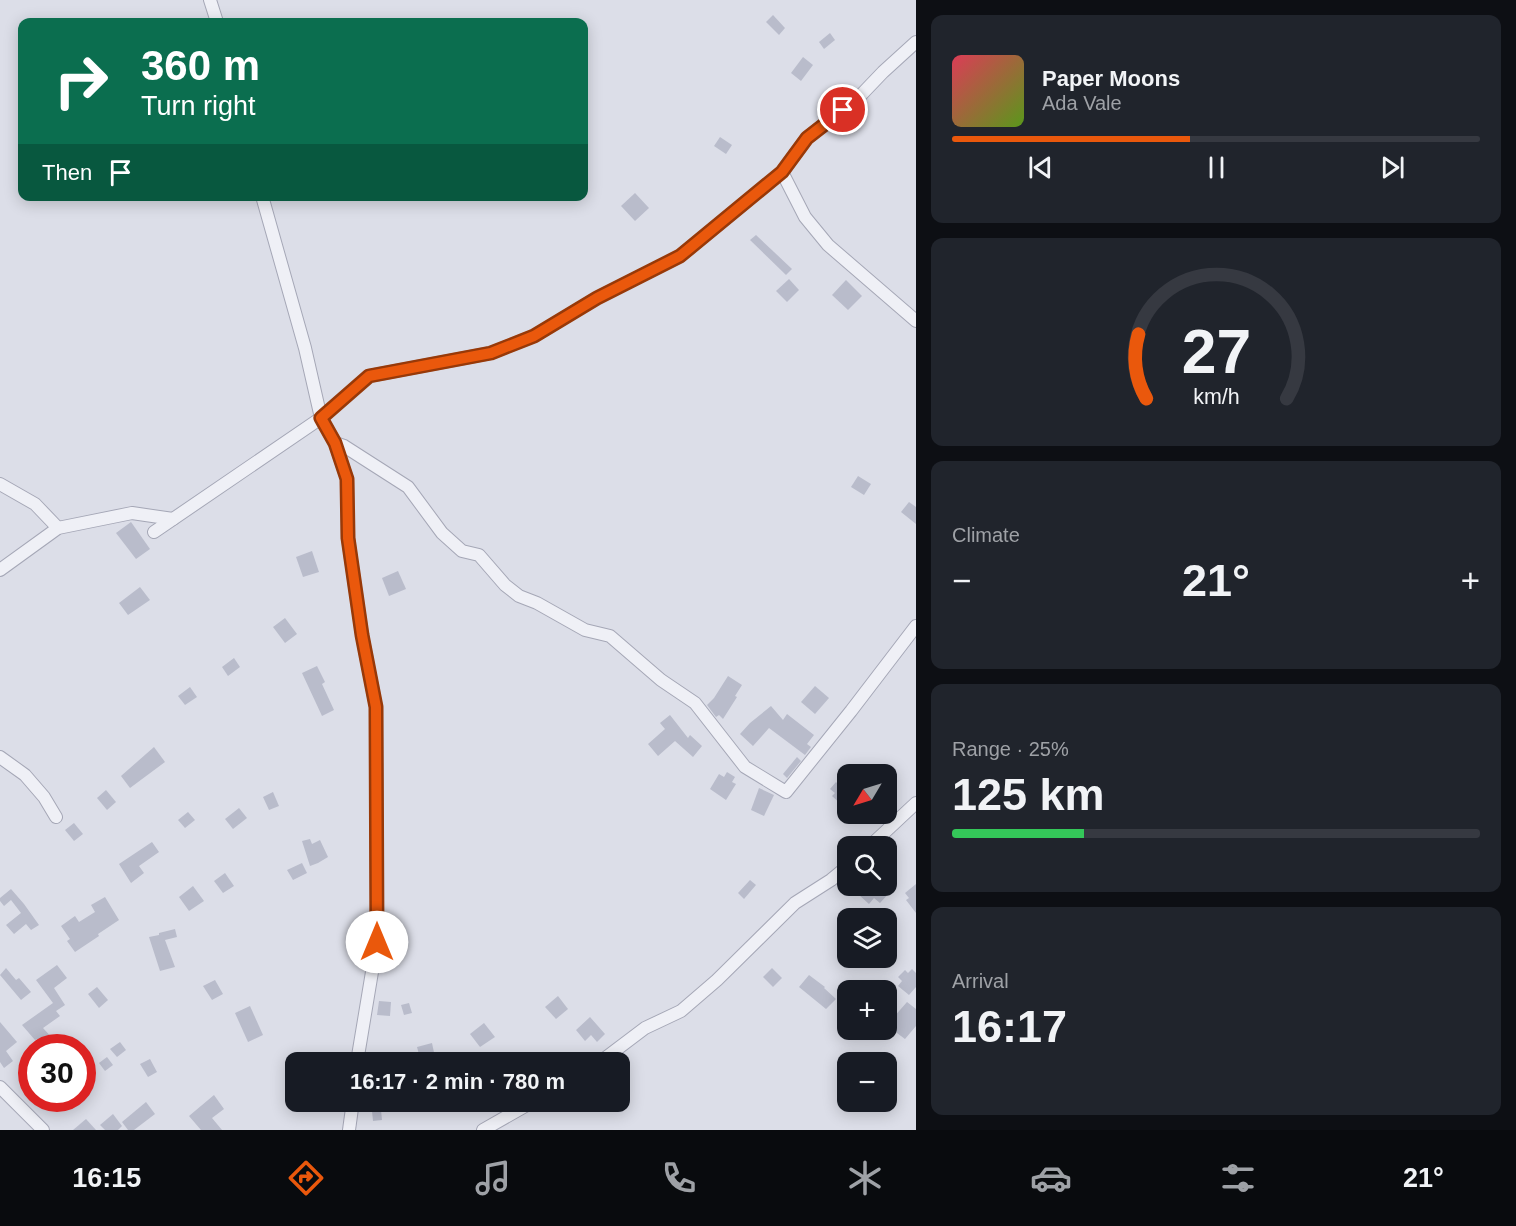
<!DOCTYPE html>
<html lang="en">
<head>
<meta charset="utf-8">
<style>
  :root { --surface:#171b24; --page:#20242c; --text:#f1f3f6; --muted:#9ea1a6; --line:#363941; --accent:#ea580c }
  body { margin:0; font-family:Helvetica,sans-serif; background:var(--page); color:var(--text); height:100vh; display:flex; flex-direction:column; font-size:22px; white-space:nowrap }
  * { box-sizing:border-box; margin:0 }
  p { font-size:20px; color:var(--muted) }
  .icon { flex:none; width:33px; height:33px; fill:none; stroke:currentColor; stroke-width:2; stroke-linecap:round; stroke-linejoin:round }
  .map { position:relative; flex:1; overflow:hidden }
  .drawer { display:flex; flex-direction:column; gap:15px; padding:15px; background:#0d0f14; width:600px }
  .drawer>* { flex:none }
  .banner { position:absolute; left:18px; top:18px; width:570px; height:183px; border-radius:12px; box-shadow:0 3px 15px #0003; background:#0b6e4f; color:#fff; overflow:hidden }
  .needle { width:39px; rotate:232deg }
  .buttons { position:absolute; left:837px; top:764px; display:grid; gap:12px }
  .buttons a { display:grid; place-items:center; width:60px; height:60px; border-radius:12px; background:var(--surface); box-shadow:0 3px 15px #0003; font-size:30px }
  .speed { position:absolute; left:18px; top:1034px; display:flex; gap:12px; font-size:30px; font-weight:700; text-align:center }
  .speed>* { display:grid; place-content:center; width:78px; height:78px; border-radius:50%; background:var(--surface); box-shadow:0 3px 15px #0003; line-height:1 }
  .speed .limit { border:9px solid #d22; background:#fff; color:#111 }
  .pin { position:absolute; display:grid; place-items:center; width:51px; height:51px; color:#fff; margin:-26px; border:3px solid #fff; border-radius:50%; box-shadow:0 2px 6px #0007 }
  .me { position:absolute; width:66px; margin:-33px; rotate:0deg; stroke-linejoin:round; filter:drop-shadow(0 0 4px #0008) }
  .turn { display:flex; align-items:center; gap:21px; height:126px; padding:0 24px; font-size:27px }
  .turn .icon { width:78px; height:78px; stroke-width:2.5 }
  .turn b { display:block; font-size:42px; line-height:51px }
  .then { display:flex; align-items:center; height:57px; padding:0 24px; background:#0003; gap:12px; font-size:22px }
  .big { font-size:45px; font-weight:700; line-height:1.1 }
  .drawer .tile { flex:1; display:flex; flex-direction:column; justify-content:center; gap:9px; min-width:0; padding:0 21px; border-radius:12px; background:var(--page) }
  .drawer .dial { align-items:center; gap:0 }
  .dial svg { height:156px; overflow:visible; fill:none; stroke:var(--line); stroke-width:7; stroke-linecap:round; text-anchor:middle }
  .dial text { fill:var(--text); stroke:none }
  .song { display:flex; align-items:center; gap:18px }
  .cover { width:72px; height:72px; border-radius:9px; background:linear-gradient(135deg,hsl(350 70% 55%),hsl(90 70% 35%)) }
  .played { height:6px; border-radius:3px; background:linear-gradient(90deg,var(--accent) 45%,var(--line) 45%) }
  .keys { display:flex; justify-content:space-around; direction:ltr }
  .heat { display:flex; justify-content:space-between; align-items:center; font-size:33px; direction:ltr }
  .charge { height:9px; border-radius:4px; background:linear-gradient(90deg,#34c759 25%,var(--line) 0) }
  .trip { position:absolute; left:285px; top:1052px; width:345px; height:60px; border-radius:12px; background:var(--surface); box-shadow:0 3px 15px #0003; font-weight:700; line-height:60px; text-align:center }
  .dock { display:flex; height:96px; justify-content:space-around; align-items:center; background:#090b0e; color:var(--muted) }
  .dock .icon { width:42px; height:42px }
  .dock .active { color:var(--accent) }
  .dock b { font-size:27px; color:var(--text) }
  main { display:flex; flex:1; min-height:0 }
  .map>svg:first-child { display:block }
  .building { fill:#b9bccb }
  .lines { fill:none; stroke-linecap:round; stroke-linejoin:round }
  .minor-casing { stroke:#a5a7b6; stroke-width:14 }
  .minor { stroke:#eff0f6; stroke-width:12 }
  .route-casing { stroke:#983908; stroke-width:15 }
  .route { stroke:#ea580c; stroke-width:10 }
</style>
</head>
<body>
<main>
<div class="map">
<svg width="916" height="1130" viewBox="0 0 916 1130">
  <rect width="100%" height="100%" fill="#dcdee8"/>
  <!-- building -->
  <g class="building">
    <path d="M773 15 785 28 779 35 766 22Z"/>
    <path d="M830 33 835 40 824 49 819 42Z"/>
    <path d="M803 57 813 65 801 81 791 73Z"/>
    <path d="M720 137 732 145 726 154 714 146Z"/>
    <path d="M635 193 649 208 635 221 621 206Z"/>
    <path d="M756 235 792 269 786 275 750 240Z"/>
    <path d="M789 279 799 290 787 302 776 291Z"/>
    <path d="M846 280 862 296 848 310 832 295Z"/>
    <path d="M858 476 871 484 864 495 851 487Z"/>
    <path d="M909 502 916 507V524L901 512Z"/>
    <path d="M131 522 150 549 136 559 116 533Z"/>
    <path d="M312 551 319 572 303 577 296 557Z"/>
    <path d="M398 571 406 589 389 596 382 578Z"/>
    <path d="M140 587 150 600 128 615 119 603Z"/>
    <path d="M285 618 297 634 285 643 273 627Z"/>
    <path d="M234 658 240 667 228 676 222 667Z"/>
    <path d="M317 666 325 682 322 684 334 710 322 716 302 673Z"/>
    <path d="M728 676 742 685 735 696 737 697 723 719 719 715 716 717 707 705 714 698Z"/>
    <path d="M815 686 829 698 815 714 801 702Z"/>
    <path d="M190 687 197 697 185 705 178 696Z"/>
    <path d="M771 706 783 720 787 714 814 735 807 744 811 747 805 755 769 728 753 746 740 734 750 723Z"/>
    <path d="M670 715 688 738 690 735 702 746 693 757 675 741 658 756 648 744 665 729 660 723Z"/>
    <path d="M154 747 165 762 130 788 121 776Z"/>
    <path d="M797 757 801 761 787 778 783 774Z"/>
    <path d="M727 772 735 777 732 782 736 784 726 800 710 789 719 774 724 777Z"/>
    <path d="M848 777V800L843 806 832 796 835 793 830 789 836 782 840 786Z"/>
    <path d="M759 788 774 795 764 816 751 810Z"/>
    <path d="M106 790 116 802 107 810 97 798Z"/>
    <path d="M273 792 279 806 269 810 263 797Z"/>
    <path d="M239 808 247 818 233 829 225 819Z"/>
    <path d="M188 812 195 820 185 828 178 820Z"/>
    <path d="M74 823 83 834 74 841 65 830Z"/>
    <path d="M310 839 312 844 320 840 328 857 318 863 310 866 302 841Z"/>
    <path d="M152 842 159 852 139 866 144 873 131 883 119 864Z"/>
    <path d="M302 863 307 873 293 880 287 870Z"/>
    <path d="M225 873 234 886 223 893 214 881Z"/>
    <path d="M750 880 756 885 744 899 738 893Z"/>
    <path d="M916 884V913L906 900 909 898 905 893Z"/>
    <path d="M848 885H880L889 893 880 903 874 898 869 904Z"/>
    <path d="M193 886 204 901 189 911 179 897Z"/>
    <path d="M11 889 24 904 39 925 31 930 26 924 14 934 6 925 21 913 11 900 4 906 0 901V898Z"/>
    <path d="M105 897 119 920 98 934 99 936 75 952 67 941 70 939 61 926 75 916 79 922 95 912 91 905Z"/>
    <path d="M175 929 177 937 165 940 175 967 160 971 149 937 159 935V933Z"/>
    <path d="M57 965 67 978 54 988 65 1005 56 1011 60 1016 43 1028 54 1040 46 1047 37 1039 35 1040 22 1025 53 1003 36 980Z"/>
    <path d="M6 968 16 980 19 978 31 992 21 1000 0 975Z"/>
    <path d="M772 968 782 978 773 987 763 977Z"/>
    <path d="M912 969 916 973V987L909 995 898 986 902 981 898 977 905 970 908 973Z"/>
    <path d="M809 975 825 987 824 988 836 999 826 1009 799 987Z"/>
    <path d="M215 980 223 994 212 1000 203 986Z"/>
    <path d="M97 987 108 1000 99 1008 88 994Z"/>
    <path d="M558 996 568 1009 556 1019 545 1007Z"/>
    <path d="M379 1001 391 1002 390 1016 377 1015Z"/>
    <path d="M907 1002 916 1009V1026L905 1039 893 1030 891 1033 886 1029V1026Z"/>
    <path d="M409 1003 412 1013 404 1015 401 1005Z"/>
    <path d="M250 1006 263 1035 248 1042 235 1013Z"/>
    <path d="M590 1017 605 1034 597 1042 591 1035 585 1041 576 1030Z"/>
    <path d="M0 1022 17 1042 6 1051 13 1061 4 1068 0 1062Z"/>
    <path d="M484 1023 495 1037 480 1047 470 1034Z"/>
    <path d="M120 1042 126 1050 117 1057 110 1049Z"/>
    <path d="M432 1043 436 1062H421L417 1047Z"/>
    <path d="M381 1053 397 1054 396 1062H381Z"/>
    <path d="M107 1057 113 1065 105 1071 99 1063Z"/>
    <path d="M150 1059 157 1072 148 1077 140 1064Z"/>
    <path d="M32 1076V1097L21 1083Z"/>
    <path d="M214 1095 224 1109 212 1118 222 1130H201L189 1116Z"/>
    <path d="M422 1101H450L437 1112 434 1107 430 1110Z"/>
    <path d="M146 1102 155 1114 134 1130H128L122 1122Z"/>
    <path d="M381 1110 382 1120 373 1121 372 1111Z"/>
    <path d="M113 1114 122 1126 118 1130H105L100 1125Z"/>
    <path d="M86 1119 96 1130H73Z"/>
  </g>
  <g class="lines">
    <!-- minor casing -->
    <g class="minor-casing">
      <g id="minor">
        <path d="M210 0 217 22"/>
        <path d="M782 172 805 217 828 245 916 321"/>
        <path d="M262 196 305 348 321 418 369 376 491 353 534 336 597 298 680 256 782 172 807 138 861 95 883 72 916 42"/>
        <path d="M335 443 344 446 408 487 442 533 462 551 479 555 505 585 519 596 537 603 585 630 610 636 661 680 695 703 745 767 786 792 851 711 916 626"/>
        <path d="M0 484 35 504 58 528"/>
        <path d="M154 532 321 418 335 443 347 479 348 538 362 635 376 707 377 942 357 1062"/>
        <path d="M0 570 58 528 132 513 173 519"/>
        <path d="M0 757 25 775 44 797 56 817"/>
        <path d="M870 846 916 803"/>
        <path d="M600 1062 645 1028 681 1011 717 980 795 903 831 880 848 866"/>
        <path d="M0 1087 43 1130"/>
        <path d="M349 1130 353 1101"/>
        <path d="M483 1130 534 1101"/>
      </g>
    </g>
    <!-- minor -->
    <use href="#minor" class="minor"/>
  </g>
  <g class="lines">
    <!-- route casing -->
    <g class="route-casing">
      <path id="route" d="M377 942 376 707 362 635 348 538 347 479 335 443 321 418 369 376 491 353 534 336 597 298 680 256 782 172 807 138 843 110"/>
    </g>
    <!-- route -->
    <use href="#route" class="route"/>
  </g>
</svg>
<div class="buttons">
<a><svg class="needle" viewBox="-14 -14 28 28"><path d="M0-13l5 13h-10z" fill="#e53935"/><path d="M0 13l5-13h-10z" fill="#9ea1a6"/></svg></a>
<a><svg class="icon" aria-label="search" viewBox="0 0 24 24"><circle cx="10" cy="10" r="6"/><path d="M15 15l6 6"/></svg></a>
<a><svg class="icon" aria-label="layers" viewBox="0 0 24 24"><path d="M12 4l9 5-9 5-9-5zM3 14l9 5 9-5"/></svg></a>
<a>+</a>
<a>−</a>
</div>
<div class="speed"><div class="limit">30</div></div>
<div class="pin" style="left:843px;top:110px;background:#d93025"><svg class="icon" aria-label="arrive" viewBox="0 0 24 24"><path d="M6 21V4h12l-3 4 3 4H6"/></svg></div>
<svg class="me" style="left:377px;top:942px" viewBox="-20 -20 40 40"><circle r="19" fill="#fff"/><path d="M0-13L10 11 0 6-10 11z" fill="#ea580c"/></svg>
<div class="trip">16:17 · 2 min · 780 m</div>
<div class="banner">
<div class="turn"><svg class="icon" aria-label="right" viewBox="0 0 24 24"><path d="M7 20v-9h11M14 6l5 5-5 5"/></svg><div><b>360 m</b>Turn right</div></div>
<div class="then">Then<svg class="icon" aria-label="arrive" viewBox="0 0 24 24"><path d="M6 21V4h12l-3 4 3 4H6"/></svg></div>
</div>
</div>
<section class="drawer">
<div class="tile">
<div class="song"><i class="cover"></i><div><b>Paper Moons</b><p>Ada Vale</p></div></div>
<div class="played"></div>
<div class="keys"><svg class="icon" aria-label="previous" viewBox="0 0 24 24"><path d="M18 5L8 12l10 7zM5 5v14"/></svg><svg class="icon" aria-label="pause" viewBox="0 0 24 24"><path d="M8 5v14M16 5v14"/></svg><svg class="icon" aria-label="next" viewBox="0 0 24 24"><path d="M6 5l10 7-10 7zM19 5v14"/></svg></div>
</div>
<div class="tile dial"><svg viewBox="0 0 100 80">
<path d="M14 69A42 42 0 1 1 86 69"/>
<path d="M14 69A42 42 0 0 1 10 36" stroke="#ea580c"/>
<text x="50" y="56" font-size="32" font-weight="700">27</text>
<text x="50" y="72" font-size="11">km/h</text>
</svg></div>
<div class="tile"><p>Climate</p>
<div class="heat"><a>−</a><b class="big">21°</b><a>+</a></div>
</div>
<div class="tile"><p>Range · 25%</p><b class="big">125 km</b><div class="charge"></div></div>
<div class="tile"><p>Arrival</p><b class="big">16:17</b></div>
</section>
</main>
<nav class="dock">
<b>16:15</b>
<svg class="icon active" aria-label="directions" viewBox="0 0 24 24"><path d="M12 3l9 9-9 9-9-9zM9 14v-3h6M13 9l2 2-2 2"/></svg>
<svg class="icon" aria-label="music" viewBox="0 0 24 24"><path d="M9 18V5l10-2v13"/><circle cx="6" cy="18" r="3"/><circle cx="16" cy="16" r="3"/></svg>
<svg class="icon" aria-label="phone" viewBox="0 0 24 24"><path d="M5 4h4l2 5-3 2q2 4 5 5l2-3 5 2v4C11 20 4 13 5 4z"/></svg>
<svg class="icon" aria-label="climate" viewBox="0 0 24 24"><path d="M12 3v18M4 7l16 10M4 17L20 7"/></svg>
<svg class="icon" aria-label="car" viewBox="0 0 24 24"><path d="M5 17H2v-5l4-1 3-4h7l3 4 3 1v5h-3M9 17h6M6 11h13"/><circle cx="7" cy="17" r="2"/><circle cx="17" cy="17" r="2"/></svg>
<svg class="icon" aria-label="filters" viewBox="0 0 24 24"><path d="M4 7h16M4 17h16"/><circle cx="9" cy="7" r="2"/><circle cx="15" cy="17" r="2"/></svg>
<b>21°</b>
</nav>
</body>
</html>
